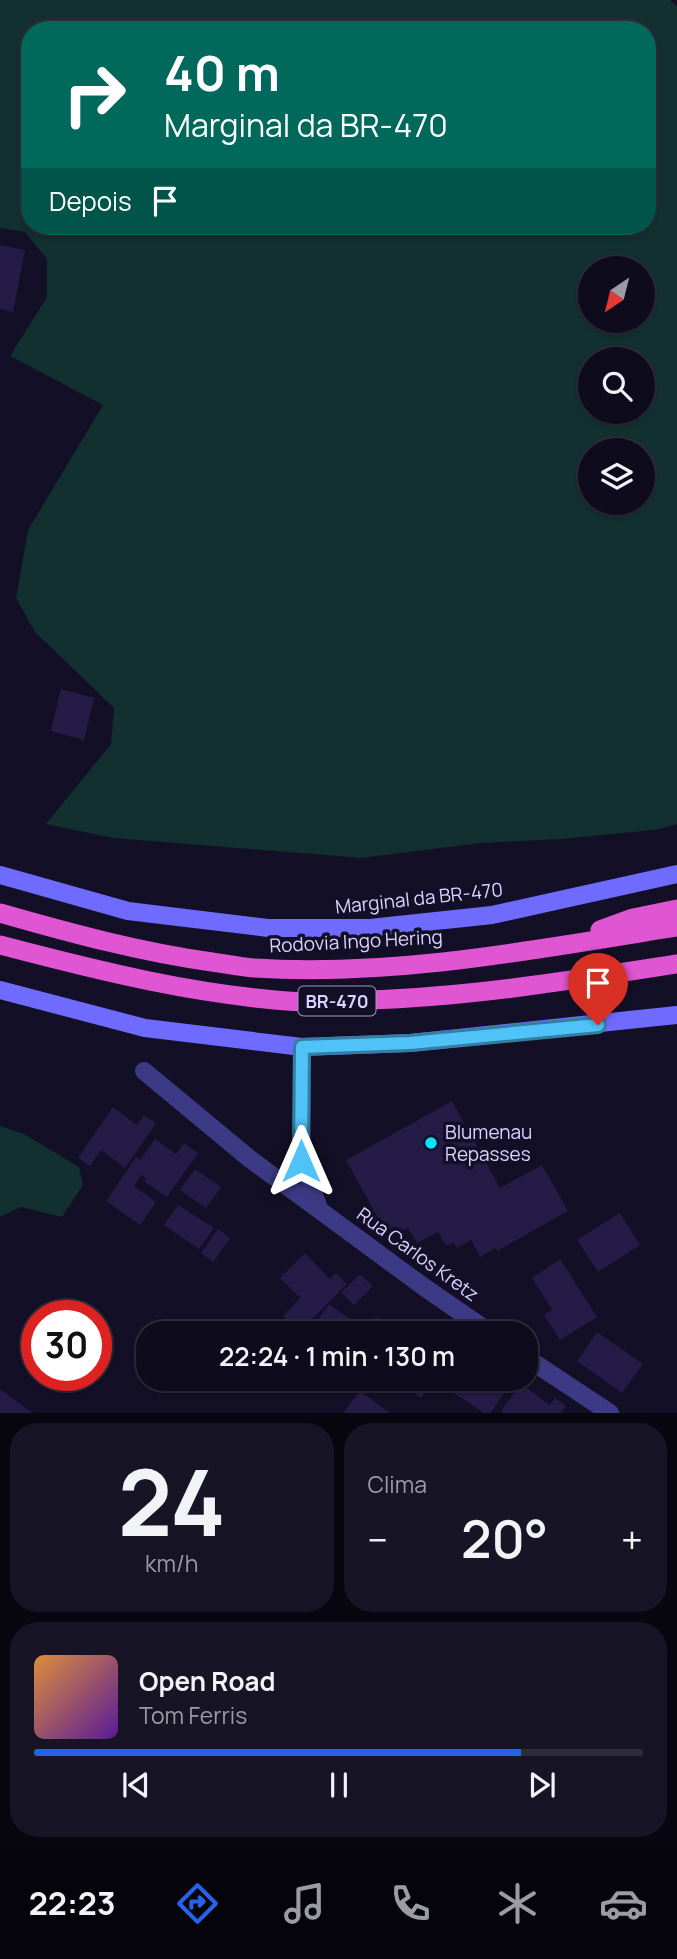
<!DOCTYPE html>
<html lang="pt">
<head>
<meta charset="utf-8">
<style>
  :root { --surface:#0e0b1c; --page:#171425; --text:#f1f3f6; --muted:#9b9ba3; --line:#2e2b3b; --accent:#2563eb }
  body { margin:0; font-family:Manrope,sans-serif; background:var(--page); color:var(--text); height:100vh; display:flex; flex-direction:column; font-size:26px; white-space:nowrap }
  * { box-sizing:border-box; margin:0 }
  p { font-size:23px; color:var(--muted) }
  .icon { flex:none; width:38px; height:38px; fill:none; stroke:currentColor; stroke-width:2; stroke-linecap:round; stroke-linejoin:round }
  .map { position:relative; height:1413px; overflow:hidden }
  .panel { display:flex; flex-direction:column; gap:10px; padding:10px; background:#08060f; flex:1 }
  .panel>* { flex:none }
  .banner { position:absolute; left:21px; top:21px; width:635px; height:214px; border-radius:28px; box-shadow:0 2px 5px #0004,0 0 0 2px var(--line); background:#00695c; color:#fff; overflow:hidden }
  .needle { width:46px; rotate:215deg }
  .fabs { position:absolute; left:578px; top:256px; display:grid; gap:14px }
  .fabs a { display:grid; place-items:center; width:77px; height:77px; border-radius:50%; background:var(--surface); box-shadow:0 2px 5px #0004,0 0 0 2px var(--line); font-size:35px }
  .speed { position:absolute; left:21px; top:1300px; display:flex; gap:14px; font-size:35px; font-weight:700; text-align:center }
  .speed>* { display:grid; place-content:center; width:91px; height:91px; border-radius:50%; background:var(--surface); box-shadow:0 2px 5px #0004,0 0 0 2px var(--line); line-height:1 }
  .speed .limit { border:10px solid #d22; background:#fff; color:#111 }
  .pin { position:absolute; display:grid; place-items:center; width:60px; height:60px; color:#fff; margin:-72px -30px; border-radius:50% 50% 50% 0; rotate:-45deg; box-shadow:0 0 7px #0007 }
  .pin .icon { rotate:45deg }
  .me { position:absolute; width:77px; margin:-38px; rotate:0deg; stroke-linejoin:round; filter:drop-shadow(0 0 5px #0008) }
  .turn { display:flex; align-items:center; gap:24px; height:147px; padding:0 28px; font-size:32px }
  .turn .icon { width:91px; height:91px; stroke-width:2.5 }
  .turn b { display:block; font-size:49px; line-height:60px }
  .then { display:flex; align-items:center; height:66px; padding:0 28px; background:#0003; gap:14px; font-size:26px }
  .big { font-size:52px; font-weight:600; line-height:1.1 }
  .panel .widget { flex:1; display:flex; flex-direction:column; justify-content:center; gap:10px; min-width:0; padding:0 24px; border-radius:28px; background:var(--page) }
  .panel .dial { align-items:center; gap:0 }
  .dial b { font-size:91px; line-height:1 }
  .song { display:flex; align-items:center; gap:21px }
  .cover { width:84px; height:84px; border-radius:10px; background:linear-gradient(135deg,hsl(30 70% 55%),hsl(270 70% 35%)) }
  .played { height:7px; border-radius:4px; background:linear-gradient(90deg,var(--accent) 80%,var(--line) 80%) }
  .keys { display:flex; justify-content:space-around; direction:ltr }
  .heat { display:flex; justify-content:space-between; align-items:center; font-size:38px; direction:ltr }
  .panel .tiles { flex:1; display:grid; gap:10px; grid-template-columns:1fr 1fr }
  .widget:last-child { grid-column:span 2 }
  .trip { position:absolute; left:136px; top:1321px; width:402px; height:70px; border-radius:28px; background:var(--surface); box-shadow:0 2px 5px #0004,0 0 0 2px var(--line); font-weight:600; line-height:70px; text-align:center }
  .tabs { display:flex; height:112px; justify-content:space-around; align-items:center; background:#06040b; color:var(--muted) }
  .tabs .icon { width:49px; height:49px }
  .tabs .current { color:var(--accent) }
  .tabs b { font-size:32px; color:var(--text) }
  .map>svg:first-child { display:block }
  .green { fill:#12302f; fill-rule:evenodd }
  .building { fill:#241b47 }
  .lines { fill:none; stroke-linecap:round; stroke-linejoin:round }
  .minor { stroke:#3d3a85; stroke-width:18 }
  .secondary { stroke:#6f6bff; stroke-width:18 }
  .trunk { stroke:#e055d1; stroke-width:19 }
  .route-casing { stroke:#337fa1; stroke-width:18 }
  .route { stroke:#4fc3f7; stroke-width:12 }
  .poi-dot { fill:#00e5ff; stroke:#130f26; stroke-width:2.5 }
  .labels { text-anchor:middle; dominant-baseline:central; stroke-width:7; stroke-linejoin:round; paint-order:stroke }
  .shield { fill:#130f26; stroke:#9e99be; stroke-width:2 }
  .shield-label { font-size:18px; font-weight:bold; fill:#d9d4ff }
  .street-label { font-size:19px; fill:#d9d4ff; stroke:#130f26 }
  .poi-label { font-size:19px; fill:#d9d4ff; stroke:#130f26; text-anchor:start }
</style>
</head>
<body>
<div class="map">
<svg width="677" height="1413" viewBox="0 0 677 1413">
  <rect width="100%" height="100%" fill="#130f26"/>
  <!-- green -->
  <g class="green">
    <path d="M0 0H670L677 6V824L654 830 561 839 481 843 361 858 113 838 46 824 111 744 114 708 35 632 16 598 28 530 103 405 10 356 47 297V259L25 232 0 228ZM30 30H648V226H30ZM590 268H642V320H590ZM590 359H642V411H590ZM590 450H642V502H590Z"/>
    <path d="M0 1126 24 1134 79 1167 83 1185 62 1217 21 1207 0 1217Z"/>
  </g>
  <!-- building -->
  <g class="building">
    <path d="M0 245 25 250 13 312 0 309Z"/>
    <path d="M61 689 94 698 84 740 51 731Z"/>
    <path d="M452 1101 500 1188 542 1165 568 1211 497 1251 496 1248 480 1257 471 1240 457 1248 454 1242 446 1246 438 1232 417 1243 408 1228 389 1238 346 1160Z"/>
    <path d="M113 1107 137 1125 144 1115 156 1123 125 1168 101 1150 90 1166 78 1158Z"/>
    <path d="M155 1139 176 1154 184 1143 198 1153 167 1197 145 1182 147 1179 141 1175 134 1186 156 1202 140 1225 106 1201 136 1157 140 1160Z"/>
    <path d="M195 1169 221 1187 206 1208 180 1190Z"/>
    <path d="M178 1205 214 1228 199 1249 164 1225Z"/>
    <path d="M620 1213 640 1245 598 1272 577 1240Z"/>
    <path d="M218 1229 230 1238 213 1262 201 1253Z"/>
    <path d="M305 1253 330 1279 336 1273 347 1284 299 1332 283 1316 300 1298 280 1278Z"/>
    <path d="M560 1259 597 1317 560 1340 544 1315 552 1310 532 1278Z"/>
    <path d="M360 1274 373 1286 354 1305 341 1293Z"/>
    <path d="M329 1304 366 1331 376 1317 391 1327 386 1334H313L310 1331Z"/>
    <path d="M597 1332 643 1364 622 1393 577 1361Z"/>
    <path d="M394 1379H434L421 1398Z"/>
    <path d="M455 1379H494L507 1388 491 1413H484L448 1389Z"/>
    <path d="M521 1384 550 1405 555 1398 566 1406 561 1413H503L501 1411Z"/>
    <path d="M0 1389 33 1413H0Z"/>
    <path d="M360 1391 390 1413H343Z"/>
  </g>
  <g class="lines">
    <!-- minor -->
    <g class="minor">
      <path d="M302 1047 301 1161 319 1208"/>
      <path d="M144 1071 250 1159 424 1287 492 1334"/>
      <path d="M527 1358 610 1413"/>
    </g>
    <!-- secondary -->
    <g class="secondary">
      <path d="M0 875 128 911 268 928H370L492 915 677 874"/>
      <path d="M0 990 145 1028 302 1047 410 1043 677 1015"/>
    </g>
    <!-- trunk -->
    <g class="trunk">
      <path d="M0 913C70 933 140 952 212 962 226 964 240 967 254 968 395 977 539 949 677 927"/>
      <path d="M600 930 633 918 677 909"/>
      <path d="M0 945C99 971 199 996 302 1002 323 1003 345 1001 366 1000 470 997 574 980 677 964"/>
    </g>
  </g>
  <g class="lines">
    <!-- route casing -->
    <g class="route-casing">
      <path id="route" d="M301 1161 302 1047 410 1043 598 1025"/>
    </g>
    <!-- route -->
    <use href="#route" class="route"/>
  </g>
  <!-- markers -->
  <circle class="poi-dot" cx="431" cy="1143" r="7"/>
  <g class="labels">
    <!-- shield labels -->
    <rect class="shield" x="298.5" y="986.5" width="77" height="29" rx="5"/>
    <g class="shield-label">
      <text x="337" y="1001">BR-470</text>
    </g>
    <!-- street labels -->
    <g class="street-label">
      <text transform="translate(419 898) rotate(-6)">Marginal da BR-470</text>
      <text transform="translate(356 941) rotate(-3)">Rodovia Ingo Hering</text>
      <text transform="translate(418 1254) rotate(36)">Rua Carlos Kretz</text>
    </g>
    <!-- poi labels -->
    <g class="poi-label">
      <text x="445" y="1132">Blumenau<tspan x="445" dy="22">Repasses</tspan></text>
    </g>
  </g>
</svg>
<div class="fabs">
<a><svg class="needle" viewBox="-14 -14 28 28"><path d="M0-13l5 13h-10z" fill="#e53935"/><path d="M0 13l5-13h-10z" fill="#9b9ba3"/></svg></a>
<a><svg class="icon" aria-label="search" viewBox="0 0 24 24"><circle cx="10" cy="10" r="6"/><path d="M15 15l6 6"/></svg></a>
<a><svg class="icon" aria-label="layers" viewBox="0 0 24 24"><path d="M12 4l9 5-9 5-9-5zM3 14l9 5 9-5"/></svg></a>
</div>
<div class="speed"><div class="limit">30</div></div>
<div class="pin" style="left:598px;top:1025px;background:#d93025"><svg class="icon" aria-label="arrive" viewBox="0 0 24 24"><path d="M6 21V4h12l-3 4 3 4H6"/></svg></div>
<svg class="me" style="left:301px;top:1161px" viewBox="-20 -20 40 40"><path d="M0-17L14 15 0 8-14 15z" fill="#4fc3f7" stroke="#fff" stroke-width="4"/></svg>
<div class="trip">22:24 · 1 min · 130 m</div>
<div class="banner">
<div class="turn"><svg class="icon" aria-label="right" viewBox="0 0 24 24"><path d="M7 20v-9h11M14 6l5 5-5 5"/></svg><div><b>40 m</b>Marginal da BR-470</div></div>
<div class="then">Depois<svg class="icon" aria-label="arrive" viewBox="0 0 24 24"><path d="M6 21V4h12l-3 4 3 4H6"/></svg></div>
</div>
</div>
<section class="panel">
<div class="tiles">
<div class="widget dial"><b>24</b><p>km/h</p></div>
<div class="widget"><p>Clima</p>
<div class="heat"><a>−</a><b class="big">20°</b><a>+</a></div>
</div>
<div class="widget">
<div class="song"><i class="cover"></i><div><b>Open Road</b><p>Tom Ferris</p></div></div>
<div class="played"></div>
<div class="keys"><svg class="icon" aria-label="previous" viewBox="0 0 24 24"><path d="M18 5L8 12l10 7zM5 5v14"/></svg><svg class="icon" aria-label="pause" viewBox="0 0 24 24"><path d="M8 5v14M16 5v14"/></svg><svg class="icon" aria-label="next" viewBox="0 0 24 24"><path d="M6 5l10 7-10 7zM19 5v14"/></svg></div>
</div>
</div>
</section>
<nav class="tabs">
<b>22:23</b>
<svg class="icon current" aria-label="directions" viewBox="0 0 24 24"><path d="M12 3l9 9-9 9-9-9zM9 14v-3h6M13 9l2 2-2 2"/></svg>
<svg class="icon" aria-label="music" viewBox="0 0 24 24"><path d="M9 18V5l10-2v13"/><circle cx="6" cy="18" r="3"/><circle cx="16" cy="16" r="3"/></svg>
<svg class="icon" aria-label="phone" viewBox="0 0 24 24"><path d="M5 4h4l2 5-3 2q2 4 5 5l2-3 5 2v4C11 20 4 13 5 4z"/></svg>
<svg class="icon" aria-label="climate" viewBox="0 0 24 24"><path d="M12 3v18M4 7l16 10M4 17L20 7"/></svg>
<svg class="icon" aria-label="car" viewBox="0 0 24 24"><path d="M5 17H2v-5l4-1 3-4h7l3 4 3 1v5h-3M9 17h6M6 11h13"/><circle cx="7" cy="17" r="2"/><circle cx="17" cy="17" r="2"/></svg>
</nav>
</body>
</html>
